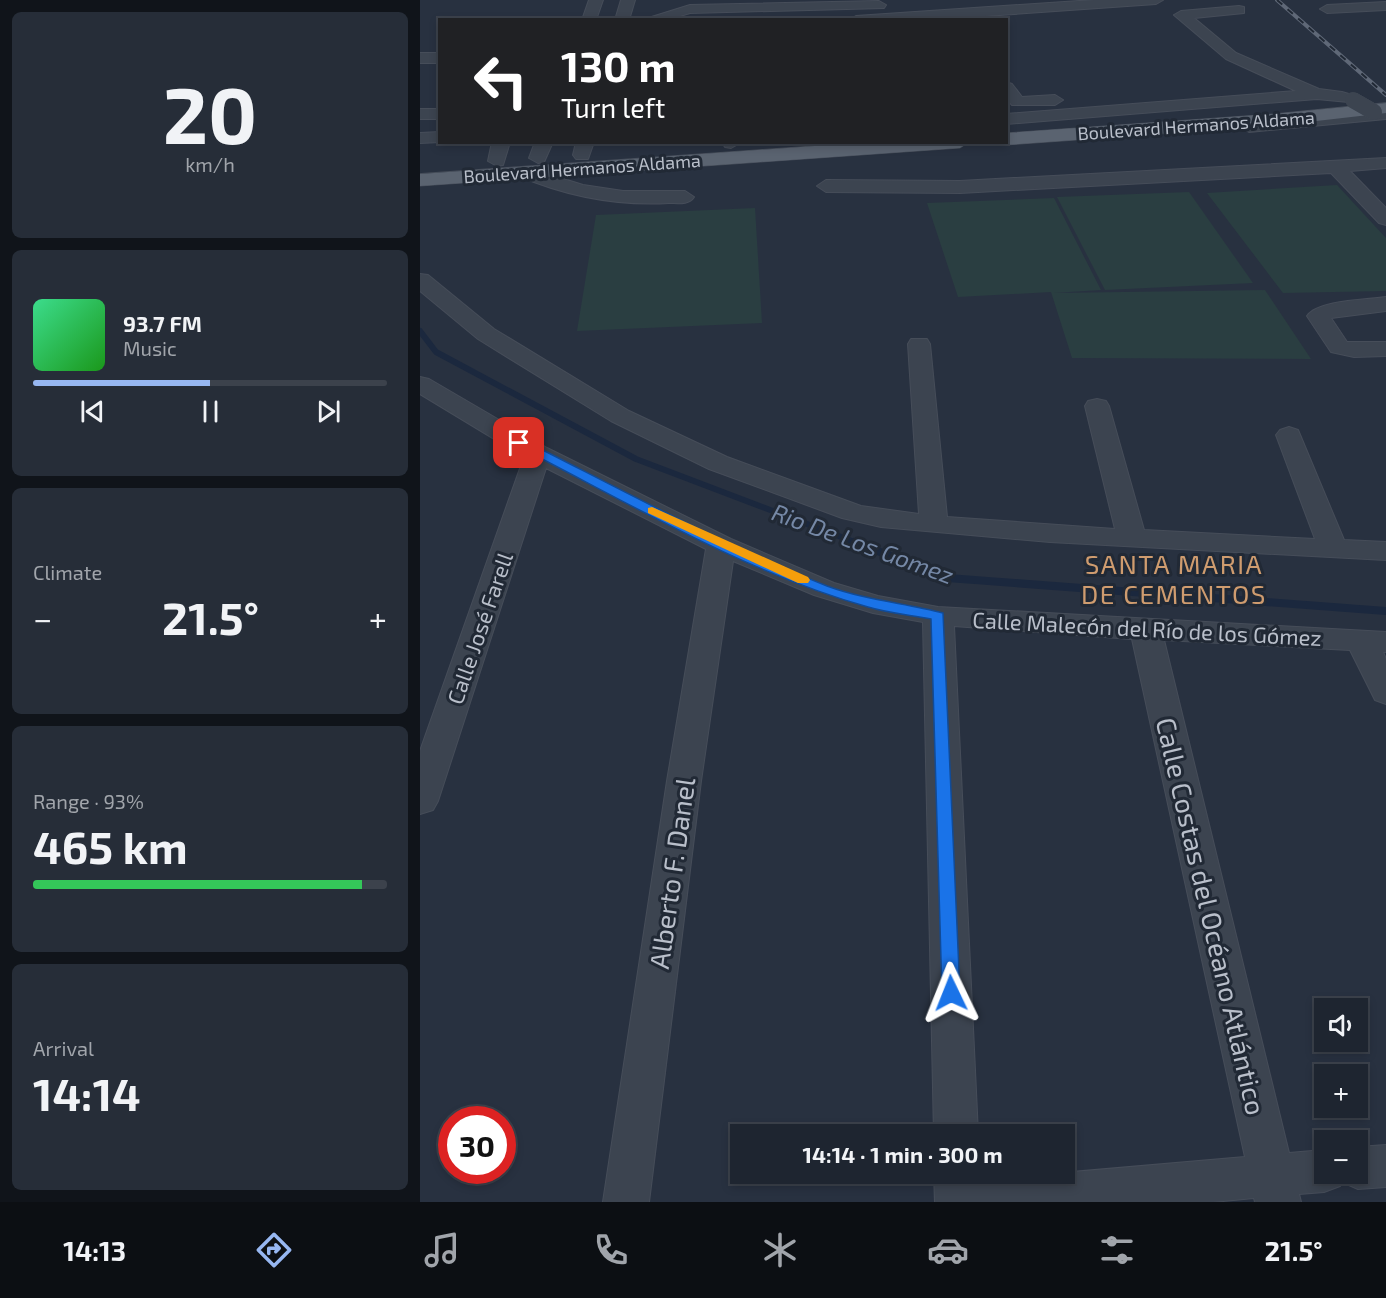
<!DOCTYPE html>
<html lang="en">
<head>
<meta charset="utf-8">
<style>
  :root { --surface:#1e2530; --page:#262d38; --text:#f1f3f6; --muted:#a1a5ab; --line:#3c424c; --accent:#97b7f1 }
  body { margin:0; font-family:"Exo 2",sans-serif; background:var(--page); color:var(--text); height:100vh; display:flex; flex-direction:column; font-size:22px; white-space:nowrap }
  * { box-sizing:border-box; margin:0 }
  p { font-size:20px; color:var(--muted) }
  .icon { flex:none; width:33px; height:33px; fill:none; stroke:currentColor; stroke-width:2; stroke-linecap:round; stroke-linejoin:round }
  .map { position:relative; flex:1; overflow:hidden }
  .details { display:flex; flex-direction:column; gap:12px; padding:12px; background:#10141a; width:420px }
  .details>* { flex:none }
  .banner { position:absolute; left:18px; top:18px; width:570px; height:126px; border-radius:0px; box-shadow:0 3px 9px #0003,0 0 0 2px var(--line); background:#202124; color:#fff; overflow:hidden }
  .buttons { position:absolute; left:894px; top:998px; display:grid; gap:12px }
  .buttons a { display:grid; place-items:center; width:54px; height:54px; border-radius:0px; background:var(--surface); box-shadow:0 3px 9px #0003,0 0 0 2px var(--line); font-size:30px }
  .speed { position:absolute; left:18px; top:1106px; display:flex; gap:12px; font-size:30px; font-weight:700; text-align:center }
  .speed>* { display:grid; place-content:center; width:78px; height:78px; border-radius:50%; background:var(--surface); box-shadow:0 3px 9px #0003,0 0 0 2px var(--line); line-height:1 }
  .speed .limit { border:9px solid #d22; background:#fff; color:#111 }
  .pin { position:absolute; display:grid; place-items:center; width:51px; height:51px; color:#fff; margin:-26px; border-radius:12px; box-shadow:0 3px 9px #0006 }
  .me { position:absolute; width:66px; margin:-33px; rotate:358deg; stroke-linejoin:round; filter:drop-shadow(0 0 4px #0008) }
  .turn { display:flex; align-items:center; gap:21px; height:126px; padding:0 24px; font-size:27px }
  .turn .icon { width:78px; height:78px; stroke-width:2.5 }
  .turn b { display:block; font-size:42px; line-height:51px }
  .big { font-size:45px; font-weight:700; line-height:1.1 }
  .details .card { flex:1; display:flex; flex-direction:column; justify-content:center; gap:9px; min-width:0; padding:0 21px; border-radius:9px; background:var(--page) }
  .details .dial { align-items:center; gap:0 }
  .dial b { font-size:78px; line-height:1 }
  .song { display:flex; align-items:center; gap:18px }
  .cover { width:72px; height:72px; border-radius:9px; background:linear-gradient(135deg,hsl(150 70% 55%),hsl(120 70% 35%)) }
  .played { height:6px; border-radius:3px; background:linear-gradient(90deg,var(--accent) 50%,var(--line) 50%) }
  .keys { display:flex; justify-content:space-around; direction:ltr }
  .heat { display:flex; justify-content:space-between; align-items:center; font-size:33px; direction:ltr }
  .charge { height:9px; border-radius:4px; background:linear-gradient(90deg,#34c759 93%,var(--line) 0) }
  .trip { position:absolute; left:310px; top:1124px; width:345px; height:60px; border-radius:0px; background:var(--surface); box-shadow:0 3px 9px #0003,0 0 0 2px var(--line); font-weight:700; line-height:60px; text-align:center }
  .dock { display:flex; height:96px; justify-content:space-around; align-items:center; background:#0c0f13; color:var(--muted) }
  .dock .icon { width:42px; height:42px }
  .dock .selected { color:var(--accent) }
  .dock b { font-size:27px; color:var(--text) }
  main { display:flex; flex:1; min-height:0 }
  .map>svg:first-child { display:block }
  .green { fill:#2a3e41 }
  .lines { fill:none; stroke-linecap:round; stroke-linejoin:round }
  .stream-far1 { stroke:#1b283e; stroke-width:6 }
  .stream { stroke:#1b283e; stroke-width:8 }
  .minor-casing { stroke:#464d59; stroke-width:2 }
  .major-casing { stroke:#464d59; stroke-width:1 }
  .minor { fill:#3c4450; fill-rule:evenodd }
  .major { fill:#5a6370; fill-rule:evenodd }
  .rail-casing { stroke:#5f6877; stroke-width:4 }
  .rail { stroke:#212935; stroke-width:2; stroke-dasharray:7; stroke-linecap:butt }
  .minor-bridge-casing { stroke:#464d59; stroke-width:16; stroke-linecap:butt }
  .minor-bridge { stroke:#3c4450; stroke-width:16 }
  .route { fill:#1a73e8; stroke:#114b97; stroke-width:1.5 }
  .slow { fill:#f59e0b }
  .labels { text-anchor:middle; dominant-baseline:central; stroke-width:6; stroke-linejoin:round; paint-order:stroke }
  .far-street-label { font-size:18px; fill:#b9bfca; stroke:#212935 }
  .street-label { font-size:22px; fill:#b9bfca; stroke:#212935 }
  .water-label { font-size:24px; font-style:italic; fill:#7588a6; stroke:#212935 }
  .quarter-label { font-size:26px; letter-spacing:1.5px; fill:#cf9c6f; stroke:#212935 }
  .near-street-label { font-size:27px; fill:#b9bfca; stroke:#212935 }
</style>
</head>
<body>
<main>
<section class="details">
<div class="card dial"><b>20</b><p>km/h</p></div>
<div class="card">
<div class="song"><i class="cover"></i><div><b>93.7 FM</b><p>Music</p></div></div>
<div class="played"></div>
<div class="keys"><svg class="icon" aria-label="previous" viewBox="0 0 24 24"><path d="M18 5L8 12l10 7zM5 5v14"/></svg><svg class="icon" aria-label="pause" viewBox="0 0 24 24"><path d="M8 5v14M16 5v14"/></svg><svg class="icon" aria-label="next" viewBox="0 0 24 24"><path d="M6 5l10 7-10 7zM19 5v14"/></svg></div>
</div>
<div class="card"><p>Climate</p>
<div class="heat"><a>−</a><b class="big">21.5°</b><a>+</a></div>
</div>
<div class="card"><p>Range · 93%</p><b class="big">465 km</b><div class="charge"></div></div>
<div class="card"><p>Arrival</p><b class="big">14:14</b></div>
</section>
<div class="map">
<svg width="966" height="1202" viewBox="0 0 966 1202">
  <rect width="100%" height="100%" fill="#283140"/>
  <!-- green -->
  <g class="green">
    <path d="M917 185 966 238V291L863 293 787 193Z"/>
    <path d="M769 192 833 283 685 290 637 197Z"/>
    <path d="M634 198 681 290 633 293 845 290 891 359 652 358 631 292 538 297 507 203Z"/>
    <path d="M335 208 342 323 157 331 176 215Z"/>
  </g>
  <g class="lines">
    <!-- stream-far1 -->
    <path class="stream-far1" d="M0 331 16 352 216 459 437 543"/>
    <!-- stream -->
    <path class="stream" d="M434 542 528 578 966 611"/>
    <!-- minor casing -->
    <g class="minor-casing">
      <g id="minor">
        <path d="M169 0H183L176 20H162Z"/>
        <path d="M201 0H215L209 20H195Z"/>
        <path d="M674 0H743L736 4 507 20H429L436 16Z"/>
        <path d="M459 1 466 5 464 8 270 13 247 20H222L270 5Z"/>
        <path d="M966 2V10L907 13 900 9 907 5Z"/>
        <path d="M819 6 824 7V13L774 18 816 53 899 89 922 92 939 97 941 100 939 103 897 99 586 124V114L876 91 806 59 754 15 761 11Z"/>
        <rect x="0" y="53" width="20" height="10"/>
        <path d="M586 82 592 84 602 97 635 95 643 100 635 105H592L586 98Z"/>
        <rect x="0" y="109" width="20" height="10"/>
        <path d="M966 109V119L829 132 820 127 829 122Z"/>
        <path d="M20 132V142L0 143V133Z"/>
        <path d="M72 142H90L83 165 77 166 68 161Z"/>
        <path d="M115 142H133L124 162 118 163 109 158Z"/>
        <path d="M156 142H174L168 159H156L153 155Z"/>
        <path d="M302 142H320V143L311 148 305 147Z"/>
        <path d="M966 158V168L930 171 966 208V225L959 223 911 173 540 193 406 192 397 186 406 180 540 181Z"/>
        <path d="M105 167 163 185 203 191H265L274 197C269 205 258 203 249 203 197 206 146 196 99 176L96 172 99 168Z"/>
        <path d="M0 274 8 275 74 329 209 411 307 457 441 506 499 514 488 344 491 339H507L510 344 527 517 695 529 665 406 668 401 677 399 686 401 689 406 724 530 895 539 856 435 860 430 869 427 878 430 924 540 966 542V560L630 542 461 527 422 518 289 469 191 421 58 339 0 291Z"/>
        <path d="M966 297V311L911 318 927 342H966V356L934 357 911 352 887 316C898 300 947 300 966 297Z"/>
        <path d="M0 377 9 379 127 448 311 539 414 583 458 596 518 607 966 632V652H963L966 659V704L955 700 930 650 744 640 869 1153 904 1150V1173H938V1147L966 1145V1187L938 1189 922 1182 920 1186 904 1192 879 1194 881 1202H835L834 1198 793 1202H515L514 1173H560V1180L825 1157 712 639 534 626 558 1134H514L503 622 453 613 394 595 313 561 281 781 229 1202H183L247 781 286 549 126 468 18 801 13 810 0 814V751L104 457 0 394Z"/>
      </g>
    </g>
    <!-- major casing -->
    <g class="major-casing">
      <g id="major">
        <path d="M966 103V113L853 126 586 145 579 142H586V133L853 114Z"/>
        <path d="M450 142H549L540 148 0 186V174Z"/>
      </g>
    </g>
    <!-- minor -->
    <use href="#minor" class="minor"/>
    <!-- major -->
    <use href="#major" class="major"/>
    <!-- rail casing -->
    <g class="rail-casing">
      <path id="rail" d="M857 0 966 95"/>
    </g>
    <!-- rail -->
    <use href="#rail" class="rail"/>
    <!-- minor-bridge casing -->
    <g class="minor-bridge-casing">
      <path id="minor-bridge" d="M933 100 954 112"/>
    </g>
    <!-- minor-bridge -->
    <use href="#minor-bridge" class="minor-bridge"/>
  </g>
  <!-- route -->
  <path class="route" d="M95 440H103C204 491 303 545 407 586 445 600 484 603 523 613L540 993 538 998 531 1000 524 998 522 993 511 619C490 615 468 613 448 607 324 572 209 503 95 445Z"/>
  <!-- slow -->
  <path class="slow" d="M232 507 388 577 390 580 388 583H378L228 513V508Z"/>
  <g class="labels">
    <!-- far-street labels -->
    <g class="far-street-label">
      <text transform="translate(776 125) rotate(-4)">Boulevard Hermanos Aldama</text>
      <text transform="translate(162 168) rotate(-4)">Boulevard Hermanos Aldama</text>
    </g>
    <!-- street labels -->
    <g class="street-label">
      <text transform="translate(59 628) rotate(-71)">Calle José Farell</text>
      <text transform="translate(727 628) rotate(3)">Calle Malecón del Río de los Gómez</text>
    </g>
    <!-- water labels -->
    <g class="water-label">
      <text transform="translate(443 543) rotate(20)">Rio De Los Gomez</text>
    </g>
    <!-- quarter labels -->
    <g class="quarter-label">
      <text x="754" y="563">SANTA MARIA<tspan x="754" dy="30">DE CEMENTOS</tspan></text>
    </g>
    <!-- near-street labels -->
    <g class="near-street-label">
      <text transform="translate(251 873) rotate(-82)">Alberto F. Danel</text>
      <text transform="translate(792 916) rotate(77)">Calle Costas del Océano Atlántico</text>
    </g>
  </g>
</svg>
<div class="buttons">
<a><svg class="icon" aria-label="sound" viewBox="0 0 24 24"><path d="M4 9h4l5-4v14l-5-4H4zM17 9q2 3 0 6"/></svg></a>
<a>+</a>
<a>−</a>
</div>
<div class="speed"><div class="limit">30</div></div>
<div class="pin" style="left:99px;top:443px;background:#d93025"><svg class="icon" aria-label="arrive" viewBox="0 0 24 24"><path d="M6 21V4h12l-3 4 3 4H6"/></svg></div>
<svg class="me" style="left:531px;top:993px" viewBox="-20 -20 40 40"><path d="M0-17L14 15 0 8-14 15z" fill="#1a73e8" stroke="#fff" stroke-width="4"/></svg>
<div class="trip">14:14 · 1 min · 300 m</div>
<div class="banner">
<div class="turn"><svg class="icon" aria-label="left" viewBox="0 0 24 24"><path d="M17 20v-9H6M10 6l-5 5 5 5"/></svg><div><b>130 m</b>Turn left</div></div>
</div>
</div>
</main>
<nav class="dock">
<b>14:13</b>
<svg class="icon selected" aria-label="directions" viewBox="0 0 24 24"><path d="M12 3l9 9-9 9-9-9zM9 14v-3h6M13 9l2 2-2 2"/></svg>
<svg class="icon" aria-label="music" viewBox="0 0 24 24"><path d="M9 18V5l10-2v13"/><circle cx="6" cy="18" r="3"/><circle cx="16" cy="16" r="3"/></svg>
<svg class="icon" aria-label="phone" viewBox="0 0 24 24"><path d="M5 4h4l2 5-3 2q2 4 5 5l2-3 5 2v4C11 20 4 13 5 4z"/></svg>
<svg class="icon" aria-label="climate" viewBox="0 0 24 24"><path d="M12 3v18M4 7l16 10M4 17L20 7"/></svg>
<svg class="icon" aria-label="car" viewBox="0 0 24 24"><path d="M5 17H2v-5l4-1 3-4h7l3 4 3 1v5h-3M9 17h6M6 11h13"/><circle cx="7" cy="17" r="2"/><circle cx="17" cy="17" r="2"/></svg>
<svg class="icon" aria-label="filters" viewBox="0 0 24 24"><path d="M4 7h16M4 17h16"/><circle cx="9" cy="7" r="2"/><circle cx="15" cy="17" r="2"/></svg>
<b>21.5°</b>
</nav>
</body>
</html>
